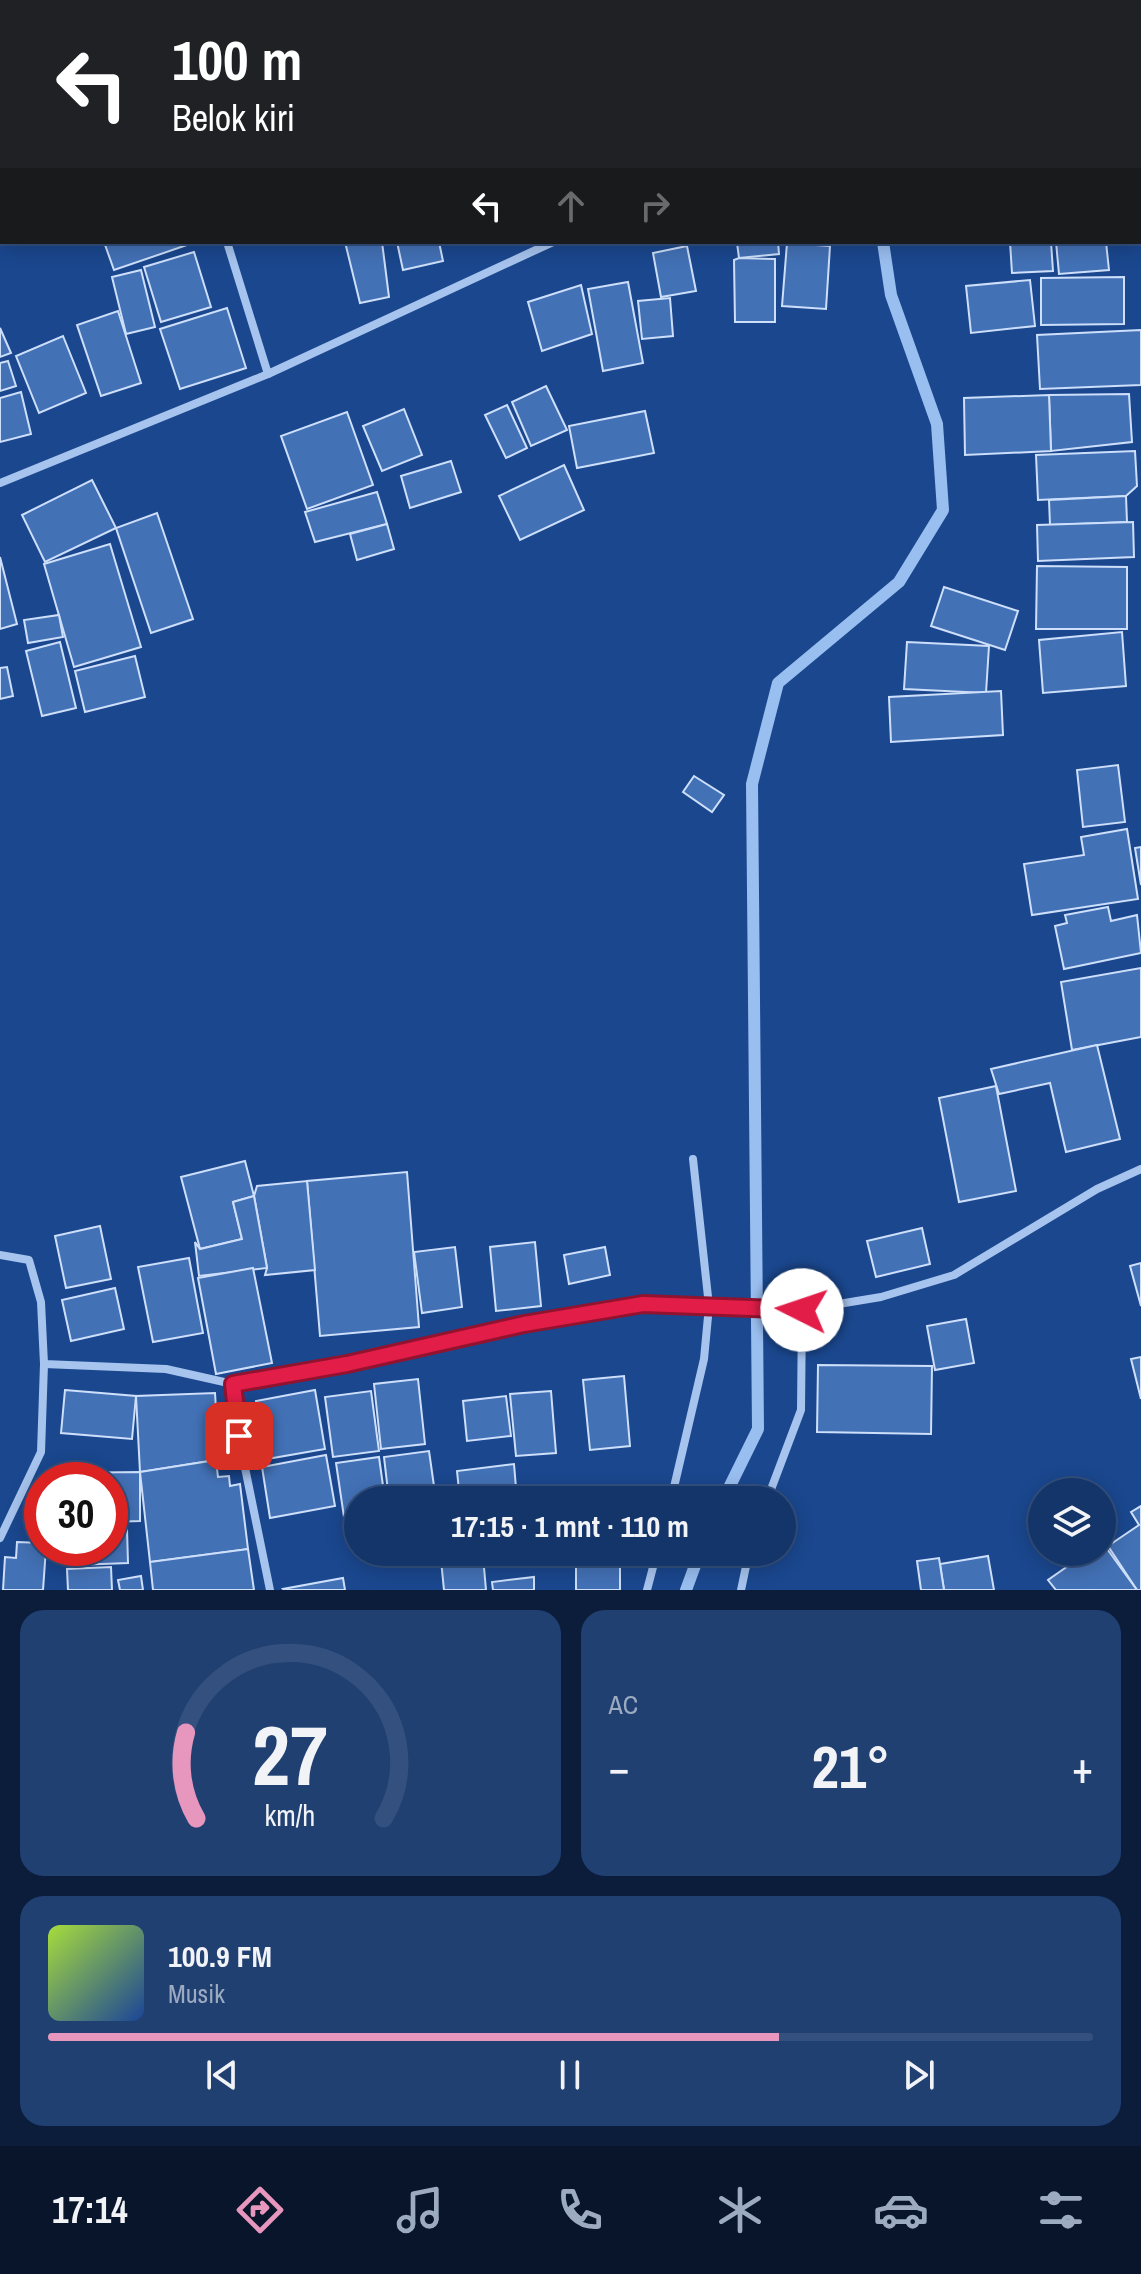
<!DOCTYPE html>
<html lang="id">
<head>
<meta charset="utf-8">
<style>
  :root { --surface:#14356a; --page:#214072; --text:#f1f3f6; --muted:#9dabc1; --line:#33507e; --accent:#e797bd }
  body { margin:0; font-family:"Archivo Narrow",sans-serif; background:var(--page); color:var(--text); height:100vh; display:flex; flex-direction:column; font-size:30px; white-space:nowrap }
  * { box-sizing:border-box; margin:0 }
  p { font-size:26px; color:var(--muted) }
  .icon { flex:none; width:44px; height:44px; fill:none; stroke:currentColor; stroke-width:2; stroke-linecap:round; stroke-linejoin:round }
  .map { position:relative; height:1590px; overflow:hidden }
  .side { display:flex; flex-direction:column; gap:20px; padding:20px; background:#0b1d3a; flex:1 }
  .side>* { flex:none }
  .banner { position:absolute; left:0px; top:0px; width:1142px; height:244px; box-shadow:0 4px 20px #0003,0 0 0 2px var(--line); background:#202124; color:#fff; overflow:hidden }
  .fabs { position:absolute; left:1028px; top:1478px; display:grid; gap:16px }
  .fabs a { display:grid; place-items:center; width:88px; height:88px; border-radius:50%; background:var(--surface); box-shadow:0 4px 20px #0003,0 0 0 2px var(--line); font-size:40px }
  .speed { position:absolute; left:24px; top:1462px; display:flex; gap:16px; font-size:40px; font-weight:700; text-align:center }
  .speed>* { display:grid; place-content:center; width:104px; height:104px; border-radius:50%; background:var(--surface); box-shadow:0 4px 20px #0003,0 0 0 2px var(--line); line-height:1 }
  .speed .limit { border:12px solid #d22; background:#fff; color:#111 }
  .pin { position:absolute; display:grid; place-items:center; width:68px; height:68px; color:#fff; margin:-34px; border-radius:16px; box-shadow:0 4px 12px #0006 }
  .me { position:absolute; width:88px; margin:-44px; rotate:274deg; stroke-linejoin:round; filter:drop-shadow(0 0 6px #0008) }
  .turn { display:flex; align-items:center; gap:28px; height:168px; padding:0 40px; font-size:36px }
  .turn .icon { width:104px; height:104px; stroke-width:2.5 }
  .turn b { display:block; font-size:56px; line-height:68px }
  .lanes { display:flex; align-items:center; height:76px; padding:0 40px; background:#0003; justify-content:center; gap:40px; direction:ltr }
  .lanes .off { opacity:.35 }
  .big { font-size:60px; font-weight:800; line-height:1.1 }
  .side .card { flex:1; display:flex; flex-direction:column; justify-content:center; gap:12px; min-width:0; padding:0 28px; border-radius:24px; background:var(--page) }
  .side .dial { align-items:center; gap:0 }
  .dial svg { height:208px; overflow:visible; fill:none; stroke:var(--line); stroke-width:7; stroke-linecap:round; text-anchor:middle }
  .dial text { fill:var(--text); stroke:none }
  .song { display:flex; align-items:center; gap:24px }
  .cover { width:96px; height:96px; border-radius:12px; background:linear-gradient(135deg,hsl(80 70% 55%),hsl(220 70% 35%)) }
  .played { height:8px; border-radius:4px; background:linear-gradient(90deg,var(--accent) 70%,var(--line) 70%) }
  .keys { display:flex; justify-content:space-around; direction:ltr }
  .heat { display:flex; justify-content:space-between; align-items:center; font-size:44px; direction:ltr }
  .side .tiles { flex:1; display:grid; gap:20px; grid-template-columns:1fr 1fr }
  .card:last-child { grid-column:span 2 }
  .trip { position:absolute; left:344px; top:1486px; width:452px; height:80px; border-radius:40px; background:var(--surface); box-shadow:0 4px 20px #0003,0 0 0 2px var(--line); font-weight:800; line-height:80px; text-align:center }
  .menu { display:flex; height:128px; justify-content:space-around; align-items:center; background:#08152a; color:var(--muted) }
  .menu .icon { width:56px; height:56px }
  .menu .on { color:var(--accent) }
  .menu b { font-size:36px; color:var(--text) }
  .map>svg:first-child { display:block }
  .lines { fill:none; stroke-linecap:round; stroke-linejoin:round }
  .stream { stroke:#99bef0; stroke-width:12 }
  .building { fill:#4371b6; stroke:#cddffa; stroke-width:2 }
  .street { stroke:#a7c4ee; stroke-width:8 }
  .route-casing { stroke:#92132f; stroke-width:20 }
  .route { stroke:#e11d48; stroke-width:14 }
</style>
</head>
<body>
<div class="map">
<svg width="1141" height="1590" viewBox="0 0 1141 1590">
  <rect width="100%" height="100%" fill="#1a478e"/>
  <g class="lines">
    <!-- stream -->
    <g class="stream">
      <path d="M819 0 820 2"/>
      <path d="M723 1500 758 1429 752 784 778 683 899 582 943 510 937 424 891 295 883 242"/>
      <path d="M686 1590 700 1552"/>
    </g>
  </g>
  <!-- building -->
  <g class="building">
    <path d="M178 0H213L206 2Z"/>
    <path d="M451 0V2H415L424 0Z"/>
    <path d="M877 0H924L926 2H877Z"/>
    <path d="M1120 0H1141V23L1140 2Z"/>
    <path d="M0 194H2L0 237Z"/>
    <path d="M104 242H189L190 244 114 270Z"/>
    <path d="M345 242H382L389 297 360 303Z"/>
    <path d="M397 242H439L443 261 403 270Z"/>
    <path d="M778 242 779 254 739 258 737 243Z"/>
    <path d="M1010 242H1051L1053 271 1012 273Z"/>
    <path d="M1056 242H1106L1109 270 1059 274Z"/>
    <path d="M787 243 830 246 826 309 782 306Z"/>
    <path d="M687 246 696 291 661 297 653 253Z"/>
    <path d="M194 252 211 307 161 322 144 267Z"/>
    <path d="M739 258 775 259V322H735L734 260Z"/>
    <path d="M141 270 155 327 126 334 112 277Z"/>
    <path d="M1124 277V324L1041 325V278Z"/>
    <path d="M1030 280 1035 326 971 333 966 286Z"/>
    <path d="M628 282 643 363 603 371 588 289Z"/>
    <path d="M581 285 592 334 542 351 528 302Z"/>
    <path d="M670 298 673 336 642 339 638 301Z"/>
    <path d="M227 308 246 368 180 389 160 329Z"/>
    <path d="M118 311 141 383 101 396 77 325Z"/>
    <path d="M0 328 11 353 0 357Z"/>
    <path d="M1141 330V385L1040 389 1037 335Z"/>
    <path d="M63 336 86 393 39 413 16 356Z"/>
    <path d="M8 361 16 386 0 391V363Z"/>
    <path d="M546 386 567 430 531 446 512 402Z"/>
    <path d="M21 392 31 434 0 442V398Z"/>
    <path d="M1129 394 1132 442 1051 451 1049 395Z"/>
    <path d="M1049 395 1051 451 965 455 964 398Z"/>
    <path d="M507 405 527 448 506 458 485 415Z"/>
    <path d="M404 409 422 455 382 471 363 426Z"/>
    <path d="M645 411 654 453 577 468 569 426Z"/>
    <path d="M347 412 373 485 307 509 281 436Z"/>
    <path d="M1135 451 1137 486 1126 496 1038 500 1036 455Z"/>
    <path d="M451 461 461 492 410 508 401 476Z"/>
    <path d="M564 465 584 510 520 540 499 496Z"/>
    <path d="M92 480 116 528 45 562 22 515Z"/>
    <path d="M377 492 387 524 315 542 305 512Z"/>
    <path d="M1126 496 1127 522 1050 525 1049 500Z"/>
    <path d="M157 513 193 619 151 633 116 528Z"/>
    <path d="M1133 522 1134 557 1038 561 1037 525Z"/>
    <path d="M387 524 394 549 357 560 350 534Z"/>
    <path d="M110 544 141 647 74 667 44 564Z"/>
    <path d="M0 557 17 624 0 629Z"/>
    <path d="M1037 566 1127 567V629H1036Z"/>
    <path d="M944 587 1018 611 1005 650 931 626Z"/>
    <path d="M59 615 63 637 28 643 24 620Z"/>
    <path d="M1122 632 1126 686 1043 693 1039 640Z"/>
    <path d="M60 642 76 708 42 716 26 651Z"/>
    <path d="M907 642 989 646 986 693 904 689Z"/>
    <path d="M135 656 145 697 85 712 75 671Z"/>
    <path d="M7 667 13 696 0 699V668Z"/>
    <path d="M1001 691 1003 735 891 742 889 697Z"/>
    <path d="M1118 765 1125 822 1083 827 1077 770Z"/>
    <path d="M694 776 724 795 712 812 683 792Z"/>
    <path d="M1127 829 1138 899 1032 915 1024 864 1084 855 1081 837Z"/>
    <path d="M1141 847V885L1135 848Z"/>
    <path d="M1108 907 1111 921 1137 915 1141 953 1064 969 1055 926 1067 923 1065 915Z"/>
    <path d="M1141 968V1037L1072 1050 1061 982Z"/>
    <path d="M1097 1045 1120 1139 1066 1152 1050 1083 999 1094 991 1069Z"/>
    <path d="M996 1086 1016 1191 959 1202 939 1098Z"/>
    <path d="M245 1161 254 1196 233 1202 242 1239 200 1249 181 1177Z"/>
    <path d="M407 1172 419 1327 320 1336 307 1181Z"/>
    <path d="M307 1181 315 1270 265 1275 267 1268 254 1196 257 1186Z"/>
    <path d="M254 1196 267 1268 199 1276 195 1242 200 1249 242 1239 233 1202Z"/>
    <path d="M100 1226 111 1279 66 1288 55 1236Z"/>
    <path d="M922 1228 930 1264 876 1277 867 1241Z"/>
    <path d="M535 1242 541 1306 496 1311 490 1247Z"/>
    <path d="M455 1247 462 1307 422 1313 414 1252Z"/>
    <path d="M605 1247 610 1275 569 1284 564 1255Z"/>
    <path d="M189 1258 203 1333 153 1342 138 1267Z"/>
    <path d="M1141 1263V1306L1130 1266Z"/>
    <path d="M253 1268 272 1363 216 1374 198 1278Z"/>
    <path d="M115 1288 124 1329 71 1341 62 1300Z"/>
    <path d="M966 1319 974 1363 935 1370 927 1326Z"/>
    <path d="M1141 1357V1399L1131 1359Z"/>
    <path d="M818 1365 932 1366 931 1434 817 1432Z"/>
    <path d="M624 1376 630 1446 590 1450 583 1380Z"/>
    <path d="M418 1379 425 1444 381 1449 374 1384Z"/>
    <path d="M65 1390 136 1396 132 1439 61 1433Z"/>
    <path d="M315 1390 325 1449 267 1459 256 1401Z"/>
    <path d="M371 1391 379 1451 333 1457 325 1397Z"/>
    <path d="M551 1391 556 1453 516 1456 510 1394Z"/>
    <path d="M215 1393 217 1425H228L230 1450 216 1460 140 1472 136 1396Z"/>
    <path d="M506 1396 511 1436 467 1441 463 1401Z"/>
    <path d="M429 1451 436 1500H389L384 1457Z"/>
    <path d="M326 1455 335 1506 270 1518 262 1467Z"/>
    <path d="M379 1457 385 1500H358V1515L344 1517 336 1463Z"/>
    <path d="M216 1460 218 1477 229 1476 230 1486 240 1484 248 1549 150 1562 140 1472Z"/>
    <path d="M514 1464 517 1500H460L457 1471Z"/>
    <path d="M140 1472V1521L110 1522V1480H56V1473Z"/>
    <path d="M32 1505 42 1506V1528L30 1527Z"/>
    <path d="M1141 1506V1590H1137L1108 1546 1139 1525 1131 1512Z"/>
    <path d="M127 1529 128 1563 76 1565 75 1548H110V1530Z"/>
    <path d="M17 1542 42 1543V1548H46L43 1590H3L5 1557 16 1558Z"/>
    <path d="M1102 1542 1137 1590H1056L1048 1580 1088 1552H1102Z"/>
    <path d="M248 1549 254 1590H153L150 1562Z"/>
    <rect x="576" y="1552" width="44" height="38"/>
    <path d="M483 1556 486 1590H444L441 1560Z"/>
    <path d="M988 1556 994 1590H944L940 1564Z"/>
    <path d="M939 1558 944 1590H921L917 1561Z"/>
    <path d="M111 1567 112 1590H68L67 1569Z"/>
    <path d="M141 1576 143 1590H120L118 1580Z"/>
    <path d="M534 1577V1590H493L492 1582Z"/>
    <path d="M343 1578 345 1590H284L283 1589Z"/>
  </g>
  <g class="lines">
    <!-- street -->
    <g class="street">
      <path d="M1094 0 1095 2"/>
      <path d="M262 2 269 0"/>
      <path d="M1140 126 1141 128"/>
      <path d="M1140 173H1141"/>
      <path d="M227 242 268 374"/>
      <path d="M0 483 268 374 553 242"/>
      <path d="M0 1255 29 1260 41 1302 44 1364 166 1369 233 1384 347 1364 524 1324 643 1304 802 1310 881 1297 954 1275 1097 1189 1141 1169"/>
      <path d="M233 1384 234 1414 270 1590"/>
      <path d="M671 1500 704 1359 709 1306 693 1159"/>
      <path d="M767 1500 801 1410 802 1310"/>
      <path d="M0 1538 41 1452 44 1364"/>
      <path d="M647 1590 657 1552"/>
      <path d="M741 1590 749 1552"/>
    </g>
  </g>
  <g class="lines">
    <!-- route casing -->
    <g class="route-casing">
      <path id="route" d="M239 1436 233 1384 347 1364 524 1324 643 1304 802 1310"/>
    </g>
    <!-- route -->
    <use href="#route" class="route"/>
  </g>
</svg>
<div class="fabs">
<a><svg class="icon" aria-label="layers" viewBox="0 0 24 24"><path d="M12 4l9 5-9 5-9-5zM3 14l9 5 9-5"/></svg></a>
</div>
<div class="speed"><div class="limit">30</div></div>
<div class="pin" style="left:239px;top:1436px;background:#d93025"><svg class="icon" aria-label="arrive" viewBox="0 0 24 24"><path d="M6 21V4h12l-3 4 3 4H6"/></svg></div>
<svg class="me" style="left:802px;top:1310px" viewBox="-20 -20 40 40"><circle r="19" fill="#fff"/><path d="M0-13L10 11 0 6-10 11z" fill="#e11d48"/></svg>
<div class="trip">17:15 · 1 mnt · 110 m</div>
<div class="banner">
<div class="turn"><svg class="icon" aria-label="left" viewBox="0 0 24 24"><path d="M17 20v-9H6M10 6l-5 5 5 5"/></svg><div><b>100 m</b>Belok kiri</div></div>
<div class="lanes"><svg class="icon" aria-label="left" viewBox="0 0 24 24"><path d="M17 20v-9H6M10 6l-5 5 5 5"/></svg><svg class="icon off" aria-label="ahead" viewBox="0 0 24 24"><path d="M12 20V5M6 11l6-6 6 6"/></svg><svg class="icon off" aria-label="right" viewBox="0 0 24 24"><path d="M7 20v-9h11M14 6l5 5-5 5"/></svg></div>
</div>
</div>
<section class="side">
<div class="tiles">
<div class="card dial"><svg viewBox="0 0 100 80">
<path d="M14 69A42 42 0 1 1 86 69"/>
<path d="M14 69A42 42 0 0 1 10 36" stroke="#e797bd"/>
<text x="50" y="56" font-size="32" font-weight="700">27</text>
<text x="50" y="72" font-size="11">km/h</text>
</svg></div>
<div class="card"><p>AC</p>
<div class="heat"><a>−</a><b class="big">21°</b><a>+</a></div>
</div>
<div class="card">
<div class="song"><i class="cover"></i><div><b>100.9 FM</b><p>Musik</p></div></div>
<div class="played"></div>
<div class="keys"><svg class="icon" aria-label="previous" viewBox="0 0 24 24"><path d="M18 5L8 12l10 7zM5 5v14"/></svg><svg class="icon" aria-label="pause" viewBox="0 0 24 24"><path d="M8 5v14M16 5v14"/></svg><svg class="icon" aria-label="next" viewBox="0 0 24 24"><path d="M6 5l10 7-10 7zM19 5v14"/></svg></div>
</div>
</div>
</section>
<nav class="menu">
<b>17:14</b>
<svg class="icon on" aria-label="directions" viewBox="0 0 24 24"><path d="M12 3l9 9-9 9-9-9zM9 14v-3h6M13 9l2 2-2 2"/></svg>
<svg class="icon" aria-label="music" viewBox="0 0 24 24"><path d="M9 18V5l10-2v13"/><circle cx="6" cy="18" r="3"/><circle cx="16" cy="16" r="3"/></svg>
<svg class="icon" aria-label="phone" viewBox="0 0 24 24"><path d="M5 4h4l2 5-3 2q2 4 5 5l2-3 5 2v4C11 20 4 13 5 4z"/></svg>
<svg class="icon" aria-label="climate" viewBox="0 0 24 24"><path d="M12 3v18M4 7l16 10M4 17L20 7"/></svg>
<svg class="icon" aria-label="car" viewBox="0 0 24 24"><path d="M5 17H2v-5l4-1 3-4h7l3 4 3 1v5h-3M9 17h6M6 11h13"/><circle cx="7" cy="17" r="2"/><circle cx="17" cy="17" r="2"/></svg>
<svg class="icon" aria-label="filters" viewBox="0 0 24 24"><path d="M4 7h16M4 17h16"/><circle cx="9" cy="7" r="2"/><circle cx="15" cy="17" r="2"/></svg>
</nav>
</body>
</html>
